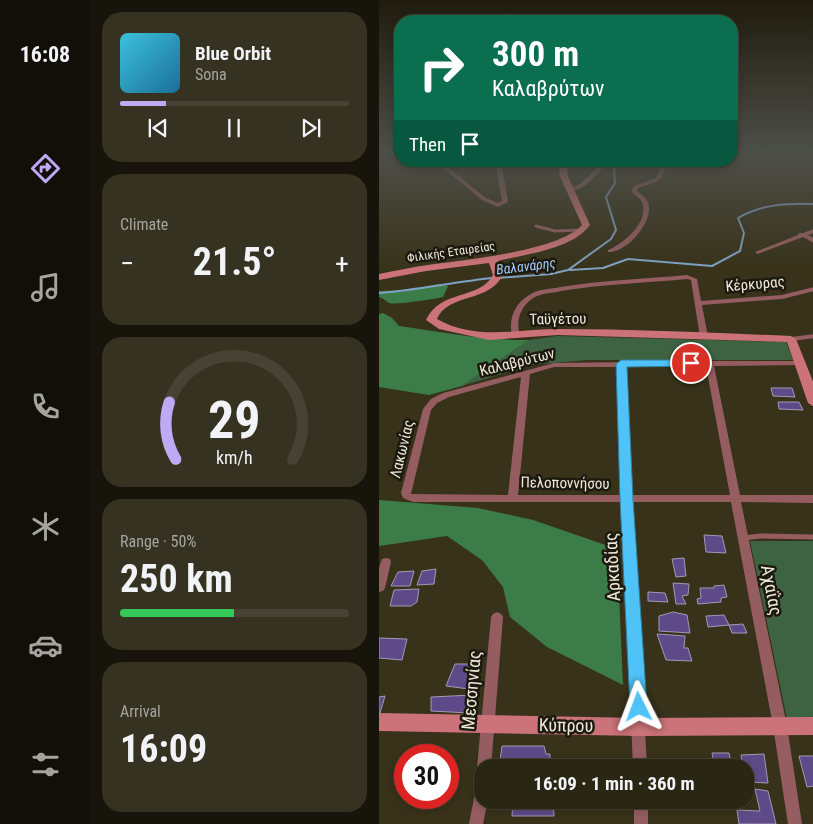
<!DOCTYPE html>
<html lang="en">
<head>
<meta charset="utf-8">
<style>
  :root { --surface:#2a2614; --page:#363222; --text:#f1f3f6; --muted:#a5a5a0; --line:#464334; --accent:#bfa8f4 }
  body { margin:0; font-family:"Roboto Condensed",sans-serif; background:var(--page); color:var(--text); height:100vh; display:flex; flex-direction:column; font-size:19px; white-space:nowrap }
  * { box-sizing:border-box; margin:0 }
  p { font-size:16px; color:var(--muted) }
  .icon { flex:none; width:28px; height:28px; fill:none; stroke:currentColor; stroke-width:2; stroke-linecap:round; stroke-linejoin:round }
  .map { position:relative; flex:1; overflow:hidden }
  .drawer { display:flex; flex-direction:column; gap:12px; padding:12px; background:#17150b; width:289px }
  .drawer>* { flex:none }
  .top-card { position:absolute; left:15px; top:15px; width:344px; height:152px; border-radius:20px; box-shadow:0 2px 8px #0003,0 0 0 1px var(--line); background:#0b6e4f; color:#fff; overflow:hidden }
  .speed { position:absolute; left:15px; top:744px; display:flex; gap:10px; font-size:25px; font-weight:700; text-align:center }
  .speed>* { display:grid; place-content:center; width:65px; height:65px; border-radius:50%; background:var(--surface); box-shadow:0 2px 8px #0003,0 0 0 1px var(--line); line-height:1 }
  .speed .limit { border:8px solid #d22; background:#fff; color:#111 }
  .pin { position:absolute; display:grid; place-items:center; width:42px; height:42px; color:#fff; margin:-21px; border:2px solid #fff; border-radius:50%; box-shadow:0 1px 5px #0007 }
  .me { position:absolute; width:55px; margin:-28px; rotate:357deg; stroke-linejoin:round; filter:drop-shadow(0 0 4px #0008) }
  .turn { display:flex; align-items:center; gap:18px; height:105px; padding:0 15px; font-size:22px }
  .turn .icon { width:65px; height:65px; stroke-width:2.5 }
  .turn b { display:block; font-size:35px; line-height:42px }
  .then { display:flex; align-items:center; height:48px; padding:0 15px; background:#0003; gap:10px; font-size:19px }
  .big { font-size:38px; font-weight:700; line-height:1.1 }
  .drawer .tile { flex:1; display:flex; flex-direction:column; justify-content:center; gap:8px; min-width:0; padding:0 18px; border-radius:20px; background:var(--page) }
  .drawer .dial { align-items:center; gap:0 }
  .dial svg { height:130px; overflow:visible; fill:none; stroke:var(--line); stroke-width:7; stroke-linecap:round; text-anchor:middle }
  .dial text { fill:var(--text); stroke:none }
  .song { display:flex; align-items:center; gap:15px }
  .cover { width:60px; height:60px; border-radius:8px; background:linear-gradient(135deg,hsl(190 70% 55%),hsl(200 70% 35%)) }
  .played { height:5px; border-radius:2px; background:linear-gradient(90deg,var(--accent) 20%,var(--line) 20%) }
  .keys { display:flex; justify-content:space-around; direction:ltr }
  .heat { display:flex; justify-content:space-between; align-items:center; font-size:28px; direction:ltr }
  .charge { height:8px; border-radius:4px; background:linear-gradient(90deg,#34c759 50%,var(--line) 0) }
  .trip { position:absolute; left:95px; top:759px; width:280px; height:50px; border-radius:20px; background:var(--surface); box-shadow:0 2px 8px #0003,0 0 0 1px var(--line); font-weight:700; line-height:50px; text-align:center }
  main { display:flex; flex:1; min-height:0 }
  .tabs { display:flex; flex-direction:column; width:90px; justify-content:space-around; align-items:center; background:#110f08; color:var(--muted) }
  .tabs .icon { width:35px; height:35px }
  .tabs .current { color:var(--accent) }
  .tabs b { font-size:22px; color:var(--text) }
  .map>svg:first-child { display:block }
  .green { fill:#3e6343 }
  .forest { fill:#3c7c49 }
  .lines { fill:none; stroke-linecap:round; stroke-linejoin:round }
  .stream { stroke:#7ea1c4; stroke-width:2 }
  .building { fill:#5f4a89; stroke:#a19ab4 }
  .lane-far1 { stroke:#955d60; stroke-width:3 }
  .lane { stroke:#955d60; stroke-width:5 }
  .street { fill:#955d60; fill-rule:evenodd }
  .secondary { fill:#cb7378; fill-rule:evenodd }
  .route { fill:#4fc3f7; stroke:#337fa1 }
  .labels { text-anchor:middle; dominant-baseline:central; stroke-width:5; stroke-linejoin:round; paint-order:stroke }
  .far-street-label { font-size:12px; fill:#edeadc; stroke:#1c1a0f }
  .far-water-label { font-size:14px; font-style:italic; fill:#a3ccfb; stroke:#1c1a0f }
  .street-label { font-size:15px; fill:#edeadc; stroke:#1c1a0f }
  .near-street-label { font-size:18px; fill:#edeadc; stroke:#1c1a0f }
</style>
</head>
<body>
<main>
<nav class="tabs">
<b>16:08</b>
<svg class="icon current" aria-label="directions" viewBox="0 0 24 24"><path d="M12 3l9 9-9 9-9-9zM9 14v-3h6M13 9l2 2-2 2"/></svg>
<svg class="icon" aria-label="music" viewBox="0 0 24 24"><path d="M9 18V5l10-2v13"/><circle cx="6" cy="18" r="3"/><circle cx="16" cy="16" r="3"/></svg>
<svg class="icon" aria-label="phone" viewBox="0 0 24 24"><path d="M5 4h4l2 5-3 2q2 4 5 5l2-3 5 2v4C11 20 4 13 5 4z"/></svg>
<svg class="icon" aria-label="climate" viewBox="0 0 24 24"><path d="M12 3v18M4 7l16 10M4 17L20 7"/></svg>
<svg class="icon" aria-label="car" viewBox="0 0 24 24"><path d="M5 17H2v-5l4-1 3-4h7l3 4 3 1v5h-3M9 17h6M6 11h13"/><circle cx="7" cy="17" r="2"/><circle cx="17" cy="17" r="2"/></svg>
<svg class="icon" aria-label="filters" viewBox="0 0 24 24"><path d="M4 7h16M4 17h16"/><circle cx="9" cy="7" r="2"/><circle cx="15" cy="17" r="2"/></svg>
</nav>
<section class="drawer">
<div class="tile">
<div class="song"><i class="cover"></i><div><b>Blue Orbit</b><p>Sona</p></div></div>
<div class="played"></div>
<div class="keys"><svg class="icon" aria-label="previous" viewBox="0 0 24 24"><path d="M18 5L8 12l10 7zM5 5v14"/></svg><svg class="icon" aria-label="pause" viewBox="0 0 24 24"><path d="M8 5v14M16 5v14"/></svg><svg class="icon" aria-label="next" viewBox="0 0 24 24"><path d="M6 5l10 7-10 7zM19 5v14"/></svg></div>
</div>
<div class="tile"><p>Climate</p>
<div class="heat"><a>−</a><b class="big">21.5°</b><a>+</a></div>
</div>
<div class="tile dial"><svg viewBox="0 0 100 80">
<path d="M14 69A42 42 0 1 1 86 69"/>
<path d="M14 69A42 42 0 0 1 10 34" stroke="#bfa8f4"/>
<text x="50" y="56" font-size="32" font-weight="700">29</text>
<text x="50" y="72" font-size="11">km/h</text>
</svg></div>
<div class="tile"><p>Range · 50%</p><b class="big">250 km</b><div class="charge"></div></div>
<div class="tile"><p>Arrival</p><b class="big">16:09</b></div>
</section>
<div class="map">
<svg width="435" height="824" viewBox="0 0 435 824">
  <rect width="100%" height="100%" fill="#38321a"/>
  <!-- green -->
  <g class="green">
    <path d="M178 336 407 342 414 360H209L151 365 83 386 150 340Z"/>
    <path d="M371 541H434V719H408Z"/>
  </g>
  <!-- forest -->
  <g class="forest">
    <path d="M59 284 69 286 64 297C57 299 16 305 10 303 7 301 4 298 0 297V291L26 290Z"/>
    <path d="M4 313 13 318 20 326C64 332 106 341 150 340L83 386 50 395 0 387V314Z"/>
    <path d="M0 500 99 508 154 520 238 549 244 685 168 647 131 617 124 587 103 560 68 536 0 546Z"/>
  </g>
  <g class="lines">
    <!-- stream -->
    <g class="stream">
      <path d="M191 270 224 268 249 259 333 266 361 251 365 233 359 218C383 204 408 203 435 204"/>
      <path d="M119 278 172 274 189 270 232 239 237 230 227 197 236 183 235 171 240 161"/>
      <path d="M0 293C38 290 75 282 113 278"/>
    </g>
  </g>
  <!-- building -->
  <g class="building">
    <path d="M392 388H413L416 397 394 396Z"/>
    <path d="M399 402H420L424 410 400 409Z"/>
    <path d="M325 535 343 536 347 553 327 552Z"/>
    <path d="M305 558 307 576 297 577 293 559Z"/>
    <path d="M57 569 55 584 38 585 43 571Z"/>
    <path d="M35 571 31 586H12L19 572Z"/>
    <path d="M294 583 310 584 309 595 303 596 307 604H297Z"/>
    <path d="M345 585 348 597 342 598V602L319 604 318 599 322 598 321 588H335V586Z"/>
    <path d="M40 589 38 602 32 606H11L15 590Z"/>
    <path d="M269 592 286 593 289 602 269 601Z"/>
    <path d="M294 612 308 615 311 633 280 631V616Z"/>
    <path d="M345 615 350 625 329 627 327 616Z"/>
    <path d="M364 624 368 633H353L350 625Z"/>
    <path d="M278 634 306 636 305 648H309L313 661 287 660Z"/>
    <path d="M0 638 28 639 23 660 0 658Z"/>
    <path d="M76 664H95L90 689 67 686Z"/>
    <path d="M94 695 90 713 52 711V697Z"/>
    <path d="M6 696 1 713H0V697Z"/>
    <path d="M123 746H165L167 754H171L170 768H120Z"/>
    <path d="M333 753H350L353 768H336Z"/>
    <path d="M385 754 389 783 367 782 366 768H364L362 755Z"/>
    <path d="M420 756H435V786L428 787Z"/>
    <path d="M376 789 389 791 397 824H360L358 810 381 811Z"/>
    <path d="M134 800H174L175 816H133Z"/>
  </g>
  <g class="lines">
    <!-- lane-far1 -->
    <path class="lane-far1" d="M157 226 176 231 203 230"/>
    <!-- lane -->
    <path class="lane" d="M364 538 382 536 435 537"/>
    <!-- street -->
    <g class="street">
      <path d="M56 161H61L107 198 119 203 123 201 116 161H122L129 202 119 207 103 200Z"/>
      <path d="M225 161H230C221 171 206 191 191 191V189L202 183Z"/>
      <path d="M282 161H288C283 184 279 181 259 188L258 191C261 194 267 197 269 202 276 221 248 253 229 252V250C244 244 271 222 263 202 261 198 255 195 252 191L255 186 277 178 279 175Z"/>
      <path d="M435 229V233L429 235 435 238V243L424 237 381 253 379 254 376 252 419 235 420 233H424Z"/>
      <path d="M308 275 318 279 322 301 403 295 435 287V291L403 299 323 305 329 337 325 339 321 337 312 280 308 279C266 283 223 284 182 291 174 293 164 293 156 297 142 305 136 320 141 336L137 338 133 336C129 319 136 302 152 294 160 289 172 289 182 287 223 280 266 279 308 275Z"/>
      <path d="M435 334V338L412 341 408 339 412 337Z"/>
      <path d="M327 361H421L425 363 421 365 335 366 361 495H435V503L362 502 408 726 423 824H409L394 726 352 502H254L268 768H254L243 502H34L24 498 22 493 44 409 52 399 64 393 175 363ZM327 366 351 495H253L246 367ZM175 367H238L243 495H139L151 374ZM142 377 129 495 32 494 52 410 58 403 70 397Z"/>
      <path d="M7 558 11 559 12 562 6 588 4 591 0 592V568L3 559Z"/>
      <path d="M118 612 122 614 124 617 112 768H104V774L100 773 98 768 112 617 114 614Z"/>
      <path d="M104 781V800H109L104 824H90L97 788 99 783Z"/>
      <rect x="255" y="800" width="14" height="24"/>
    </g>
    <!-- secondary -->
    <g class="secondary">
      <path d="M186 161H193L189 167 188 174 211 225C194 249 147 254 119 261L124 275C110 303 69 293 58 319 96 341 139 329 180 329 258 329 335 333 412 336L417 339 435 384V407L429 403 408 342 179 335 110 340 60 329 47 320C61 289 101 300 114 275L110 263 47 271 0 280V274C16 271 33 267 49 265 84 260 180 251 203 225L180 174 181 167Z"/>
      <path d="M0 713 261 718 435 717V735L261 736 0 731Z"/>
    </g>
  </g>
  <!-- sky -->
  <linearGradient id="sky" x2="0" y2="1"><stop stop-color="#1f1c0e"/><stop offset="0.57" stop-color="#4d4f49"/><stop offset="1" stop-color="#4d4f49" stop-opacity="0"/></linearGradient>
  <rect width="435" height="268" fill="url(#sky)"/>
  <!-- route -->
  <path class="route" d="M242 360H312L318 363 312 366 248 367 254 499 268 707 265 712 260 714 254 712 251 707 241 499 237 364Z"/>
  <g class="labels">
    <!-- far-street labels -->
    <g class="far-street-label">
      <text transform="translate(72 252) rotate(-8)">Φιλικής Εταιρείας</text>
    </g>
    <!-- far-water labels -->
    <g class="far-water-label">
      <text transform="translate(147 266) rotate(-7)">Βαλανάρης</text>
    </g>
    <!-- street labels -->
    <g class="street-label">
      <text transform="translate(376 284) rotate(-5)">Κέρκυρας</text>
      <text transform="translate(179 319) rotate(-1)">Ταϋγέτου</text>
      <text transform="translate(138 362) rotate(-14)">Καλαβρύτων</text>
      <text transform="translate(23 449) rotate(-76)">Λακωνίας</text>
      <text transform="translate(186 483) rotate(1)">Πελοποννήσου</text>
    </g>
    <!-- near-street labels -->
    <g class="near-street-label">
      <text transform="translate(233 567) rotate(-93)">Αρκαδίας</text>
      <text transform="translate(393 590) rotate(79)">Αχαΐας</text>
      <text transform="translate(92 690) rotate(-85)">Μεσσηνίας</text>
      <text transform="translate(187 725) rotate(1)">Κύπρου</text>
    </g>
  </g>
</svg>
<div class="speed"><div class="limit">30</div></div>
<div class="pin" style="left:312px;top:363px;background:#d93025"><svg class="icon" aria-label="arrive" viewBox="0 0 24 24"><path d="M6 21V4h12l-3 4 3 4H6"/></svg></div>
<svg class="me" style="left:260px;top:707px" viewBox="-20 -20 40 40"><path d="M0-17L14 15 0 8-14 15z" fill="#4fc3f7" stroke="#fff" stroke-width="4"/></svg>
<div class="trip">16:09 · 1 min · 360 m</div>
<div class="top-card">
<div class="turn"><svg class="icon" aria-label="right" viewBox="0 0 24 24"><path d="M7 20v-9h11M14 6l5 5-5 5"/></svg><div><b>300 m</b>Καλαβρύτων</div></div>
<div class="then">Then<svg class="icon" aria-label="arrive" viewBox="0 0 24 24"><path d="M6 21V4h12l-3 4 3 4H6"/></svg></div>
</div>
</div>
</main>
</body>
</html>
